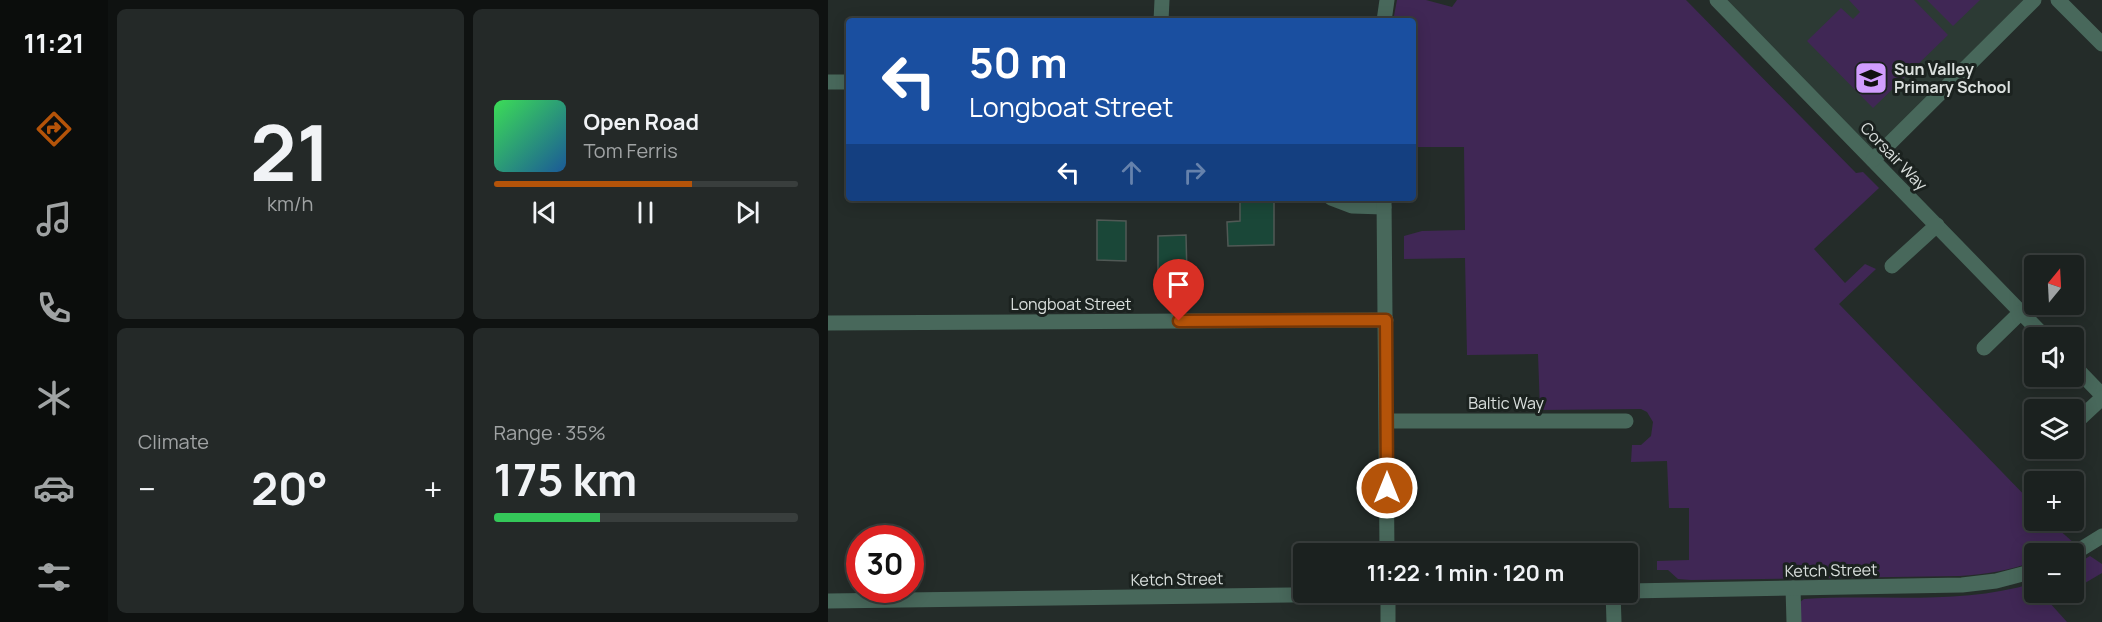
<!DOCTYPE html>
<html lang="en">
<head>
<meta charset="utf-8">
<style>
  :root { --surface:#1b211f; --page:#242928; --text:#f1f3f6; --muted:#a0a3a4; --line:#393e3d; --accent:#b45309 }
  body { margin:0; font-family:Manrope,sans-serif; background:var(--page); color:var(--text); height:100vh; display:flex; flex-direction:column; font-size:22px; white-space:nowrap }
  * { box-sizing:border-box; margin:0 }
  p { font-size:20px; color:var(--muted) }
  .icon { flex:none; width:33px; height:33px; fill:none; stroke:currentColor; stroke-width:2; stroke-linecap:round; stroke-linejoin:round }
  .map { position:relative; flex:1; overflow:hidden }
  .sheet { display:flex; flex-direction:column; gap:9px; padding:9px; background:#0f1211; width:720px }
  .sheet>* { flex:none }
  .hud { position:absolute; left:18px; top:18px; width:570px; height:183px; border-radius:6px; box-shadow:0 3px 15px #0003,0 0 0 2px var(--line); background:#1a4fa0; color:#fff; overflow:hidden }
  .needle { width:39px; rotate:18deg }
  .buttons { position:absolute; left:1196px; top:255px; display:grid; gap:12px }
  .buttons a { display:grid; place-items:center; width:60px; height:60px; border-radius:6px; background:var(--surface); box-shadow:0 3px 15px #0003,0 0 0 2px var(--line); font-size:30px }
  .speed { position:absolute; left:18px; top:525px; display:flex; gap:12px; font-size:30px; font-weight:700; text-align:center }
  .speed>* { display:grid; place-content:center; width:78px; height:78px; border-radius:50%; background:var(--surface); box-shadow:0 3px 15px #0003,0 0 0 2px var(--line); line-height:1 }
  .speed .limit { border:9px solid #d22; background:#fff; color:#111 }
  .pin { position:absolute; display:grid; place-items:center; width:51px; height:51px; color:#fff; margin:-62px -26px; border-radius:50% 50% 50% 0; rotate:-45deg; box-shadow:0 0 6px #0007 }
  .pin .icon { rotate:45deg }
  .me { position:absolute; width:66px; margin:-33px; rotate:0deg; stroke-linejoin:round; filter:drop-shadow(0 0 4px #0008) }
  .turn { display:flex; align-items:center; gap:21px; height:126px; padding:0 24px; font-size:27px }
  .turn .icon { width:78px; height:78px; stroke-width:2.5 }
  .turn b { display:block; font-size:42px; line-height:51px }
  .lanes { display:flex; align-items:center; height:57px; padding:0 24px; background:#0003; justify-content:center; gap:30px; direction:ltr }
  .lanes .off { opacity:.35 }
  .big { font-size:45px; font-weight:700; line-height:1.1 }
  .sheet .tile { flex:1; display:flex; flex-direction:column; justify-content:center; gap:9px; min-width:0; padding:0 21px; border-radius:9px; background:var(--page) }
  .sheet .dial { align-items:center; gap:0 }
  .dial b { font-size:78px; line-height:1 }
  .song { display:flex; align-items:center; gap:18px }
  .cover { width:72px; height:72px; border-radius:9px; background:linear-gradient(135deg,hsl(130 70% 55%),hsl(210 70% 35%)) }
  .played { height:6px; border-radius:3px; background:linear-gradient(90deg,var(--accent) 65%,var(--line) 65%) }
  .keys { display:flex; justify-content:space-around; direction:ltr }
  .heat { display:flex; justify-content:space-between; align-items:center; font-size:33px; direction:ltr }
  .charge { height:9px; border-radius:4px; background:linear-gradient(90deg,#34c759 35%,var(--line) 0) }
  .sheet .tiles { flex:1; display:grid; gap:9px; grid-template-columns:repeat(2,1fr) }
  .trip { position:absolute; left:465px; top:543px; width:345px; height:60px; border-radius:6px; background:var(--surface); box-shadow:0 3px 15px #0003,0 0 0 2px var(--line); font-weight:700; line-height:60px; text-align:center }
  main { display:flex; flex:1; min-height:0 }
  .dock { display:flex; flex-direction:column; width:108px; justify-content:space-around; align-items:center; background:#0b0d0c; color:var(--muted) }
  .dock .icon { width:42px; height:42px }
  .dock .selected { color:var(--accent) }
  .dock b { font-size:27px; color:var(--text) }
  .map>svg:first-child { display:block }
  .built { fill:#2c3a34 }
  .green { fill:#402755 }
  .building { fill:#1a4738; stroke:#505955; stroke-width:1.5 }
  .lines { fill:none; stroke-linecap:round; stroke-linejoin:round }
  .minor { stroke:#48685b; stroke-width:15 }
  .route-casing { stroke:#753606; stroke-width:15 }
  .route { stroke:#b45309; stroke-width:10 }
  .labels { text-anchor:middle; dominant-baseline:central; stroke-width:6; stroke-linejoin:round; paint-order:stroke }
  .poi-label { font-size:16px; font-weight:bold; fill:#dbe0de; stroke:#1b221f; text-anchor:start }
  .street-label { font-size:16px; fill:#dbe0de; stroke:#1b221f }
</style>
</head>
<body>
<main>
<nav class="dock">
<b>11:21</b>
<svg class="icon selected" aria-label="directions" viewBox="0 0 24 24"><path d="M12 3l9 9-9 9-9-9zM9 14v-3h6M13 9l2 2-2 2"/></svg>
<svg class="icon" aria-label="music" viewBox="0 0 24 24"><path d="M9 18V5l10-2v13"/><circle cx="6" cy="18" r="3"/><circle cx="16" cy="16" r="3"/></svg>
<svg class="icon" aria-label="phone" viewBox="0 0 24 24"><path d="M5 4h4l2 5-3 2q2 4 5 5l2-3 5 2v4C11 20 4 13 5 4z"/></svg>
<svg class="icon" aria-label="climate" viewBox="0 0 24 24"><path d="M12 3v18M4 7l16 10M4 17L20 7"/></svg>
<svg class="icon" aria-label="car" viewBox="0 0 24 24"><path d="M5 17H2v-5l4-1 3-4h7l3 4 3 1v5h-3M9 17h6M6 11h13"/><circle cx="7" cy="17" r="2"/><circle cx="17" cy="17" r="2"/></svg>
<svg class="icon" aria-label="filters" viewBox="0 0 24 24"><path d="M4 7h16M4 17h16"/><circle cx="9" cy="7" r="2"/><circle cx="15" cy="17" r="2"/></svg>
</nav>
<section class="sheet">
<div class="tiles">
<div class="tile dial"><b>21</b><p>km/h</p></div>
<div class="tile">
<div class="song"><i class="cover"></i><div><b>Open Road</b><p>Tom Ferris</p></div></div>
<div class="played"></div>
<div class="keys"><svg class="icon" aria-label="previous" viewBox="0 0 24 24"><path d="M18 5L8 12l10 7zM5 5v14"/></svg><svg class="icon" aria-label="pause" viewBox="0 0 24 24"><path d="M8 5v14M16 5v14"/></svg><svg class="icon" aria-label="next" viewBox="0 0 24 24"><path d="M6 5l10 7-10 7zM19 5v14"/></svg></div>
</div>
<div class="tile"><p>Climate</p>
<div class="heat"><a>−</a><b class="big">20°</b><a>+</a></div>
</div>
<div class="tile"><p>Range · 35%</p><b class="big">175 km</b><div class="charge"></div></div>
</div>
</section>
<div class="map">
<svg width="1274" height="622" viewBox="0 0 1274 622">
  <rect width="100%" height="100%" fill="#242c29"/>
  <!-- built -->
  <path class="built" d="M890 0H1203L1040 157Z"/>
  <!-- green -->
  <g class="green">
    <path d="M569 0H598L624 7 629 0H858L1028 173 1035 172 1051 188 986 249 1017 283 1037 264 1048 269 1011 304 1206 505V520L1221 521 1246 543 1225 553 1206 554V561C1182 571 1158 574 1132 576L863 580 850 579 840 570H829V561L861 560V508H841L839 461 803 462 804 445H813L823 436 825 422 819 412 813 409 712 410 710 354 639 355 637 258 576 259V236L594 231 637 230 636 147H585V21H565Z"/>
    <path d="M1021 0H1086L1120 35 1045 108 979 41 1013 8 1025 19 1032 12Z"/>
    <path d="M1099 0H1152L1125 26Z"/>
    <path d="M1262 556 1274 564V573L1245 590V566Z"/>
    <path d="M1206 583V592L1239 593 1221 602 1239 622H973L972 602 976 599C1053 594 1131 606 1206 583Z"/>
  </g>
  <!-- building -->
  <g class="building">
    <path d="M412 198H446V245L400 246 399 222 412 221Z"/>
    <path d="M269 220 298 221V261L269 260Z"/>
    <path d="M358 235 359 276 330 277V236Z"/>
  </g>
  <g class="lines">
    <!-- minor -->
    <g class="minor">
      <path d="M889 0 1218 338"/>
      <path d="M1230 0 1274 44"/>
      <path d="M333 21 334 0"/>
      <path d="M556 21 559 0"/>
      <path d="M0 82H21"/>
      <path d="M1045 160 1206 0"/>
      <path d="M503 198 524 206 556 207"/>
      <path d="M556 198 559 554"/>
      <path d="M1064 266 1109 225"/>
      <path d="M0 323 558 320"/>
      <path d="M1156 348 1193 312"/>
      <path d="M1245 365 1274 395"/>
      <path d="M559 421H798"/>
      <path d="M1245 425 1274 398"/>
      <path d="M1245 554 1274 536"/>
      <path d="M965 588 966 622"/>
      <path d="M800 591 1134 585 1168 581 1206 571"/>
      <path d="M560 592V622"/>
      <path d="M785 592 786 622"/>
      <path d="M0 601 697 592"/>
    </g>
  </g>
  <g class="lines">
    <!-- route casing -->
    <g class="route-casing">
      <path id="route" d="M351 321 558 320 559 488"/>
    </g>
    <!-- route -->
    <use href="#route" class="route"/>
  </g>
  <!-- icons -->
  <defs>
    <g id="school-square" transform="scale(1.725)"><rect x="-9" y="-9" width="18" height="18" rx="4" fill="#d19dfe" stroke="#1b221f"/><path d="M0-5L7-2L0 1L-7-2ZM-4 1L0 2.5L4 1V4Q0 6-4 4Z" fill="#111"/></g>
  </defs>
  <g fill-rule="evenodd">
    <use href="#school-square" x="1043" y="78"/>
  </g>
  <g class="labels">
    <!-- poi labels -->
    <g class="poi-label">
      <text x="1066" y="69">Sun Valley<tspan x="1066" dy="18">Primary School</tspan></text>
    </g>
    <!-- street labels -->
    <g class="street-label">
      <text transform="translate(1066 156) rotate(46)">Corsair Way</text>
      <text x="243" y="304">Longboat Street</text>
      <text x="678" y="403">Baltic Way</text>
      <text transform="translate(1003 570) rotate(-1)">Ketch Street</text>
      <text transform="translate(349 579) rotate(-1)">Ketch Street</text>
    </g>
  </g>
</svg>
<div class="buttons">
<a><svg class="needle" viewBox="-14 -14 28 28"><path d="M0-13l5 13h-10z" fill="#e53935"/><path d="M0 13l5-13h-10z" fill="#a0a3a4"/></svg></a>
<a><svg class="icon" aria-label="sound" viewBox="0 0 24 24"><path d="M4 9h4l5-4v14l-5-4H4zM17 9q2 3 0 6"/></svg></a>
<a><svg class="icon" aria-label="layers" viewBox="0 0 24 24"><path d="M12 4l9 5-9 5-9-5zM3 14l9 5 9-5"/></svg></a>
<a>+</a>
<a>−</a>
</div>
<div class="speed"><div class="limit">30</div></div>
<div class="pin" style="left:351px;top:321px;background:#d93025"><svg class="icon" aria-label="arrive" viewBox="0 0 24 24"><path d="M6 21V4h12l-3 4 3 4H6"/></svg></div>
<svg class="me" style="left:559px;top:488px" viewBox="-20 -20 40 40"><circle r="17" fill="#b45309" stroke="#fff" stroke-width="3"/><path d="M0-11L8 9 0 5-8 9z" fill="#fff"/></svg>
<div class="trip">11:22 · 1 min · 120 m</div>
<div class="hud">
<div class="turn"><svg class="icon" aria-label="left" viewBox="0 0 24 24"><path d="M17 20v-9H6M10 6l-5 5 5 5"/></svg><div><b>50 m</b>Longboat Street</div></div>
<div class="lanes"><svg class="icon" aria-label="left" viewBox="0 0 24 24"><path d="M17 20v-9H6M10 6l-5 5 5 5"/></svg><svg class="icon off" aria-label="ahead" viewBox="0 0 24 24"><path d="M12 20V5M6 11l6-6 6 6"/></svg><svg class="icon off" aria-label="right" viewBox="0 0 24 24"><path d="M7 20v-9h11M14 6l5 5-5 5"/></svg></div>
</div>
</div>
</main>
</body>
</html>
